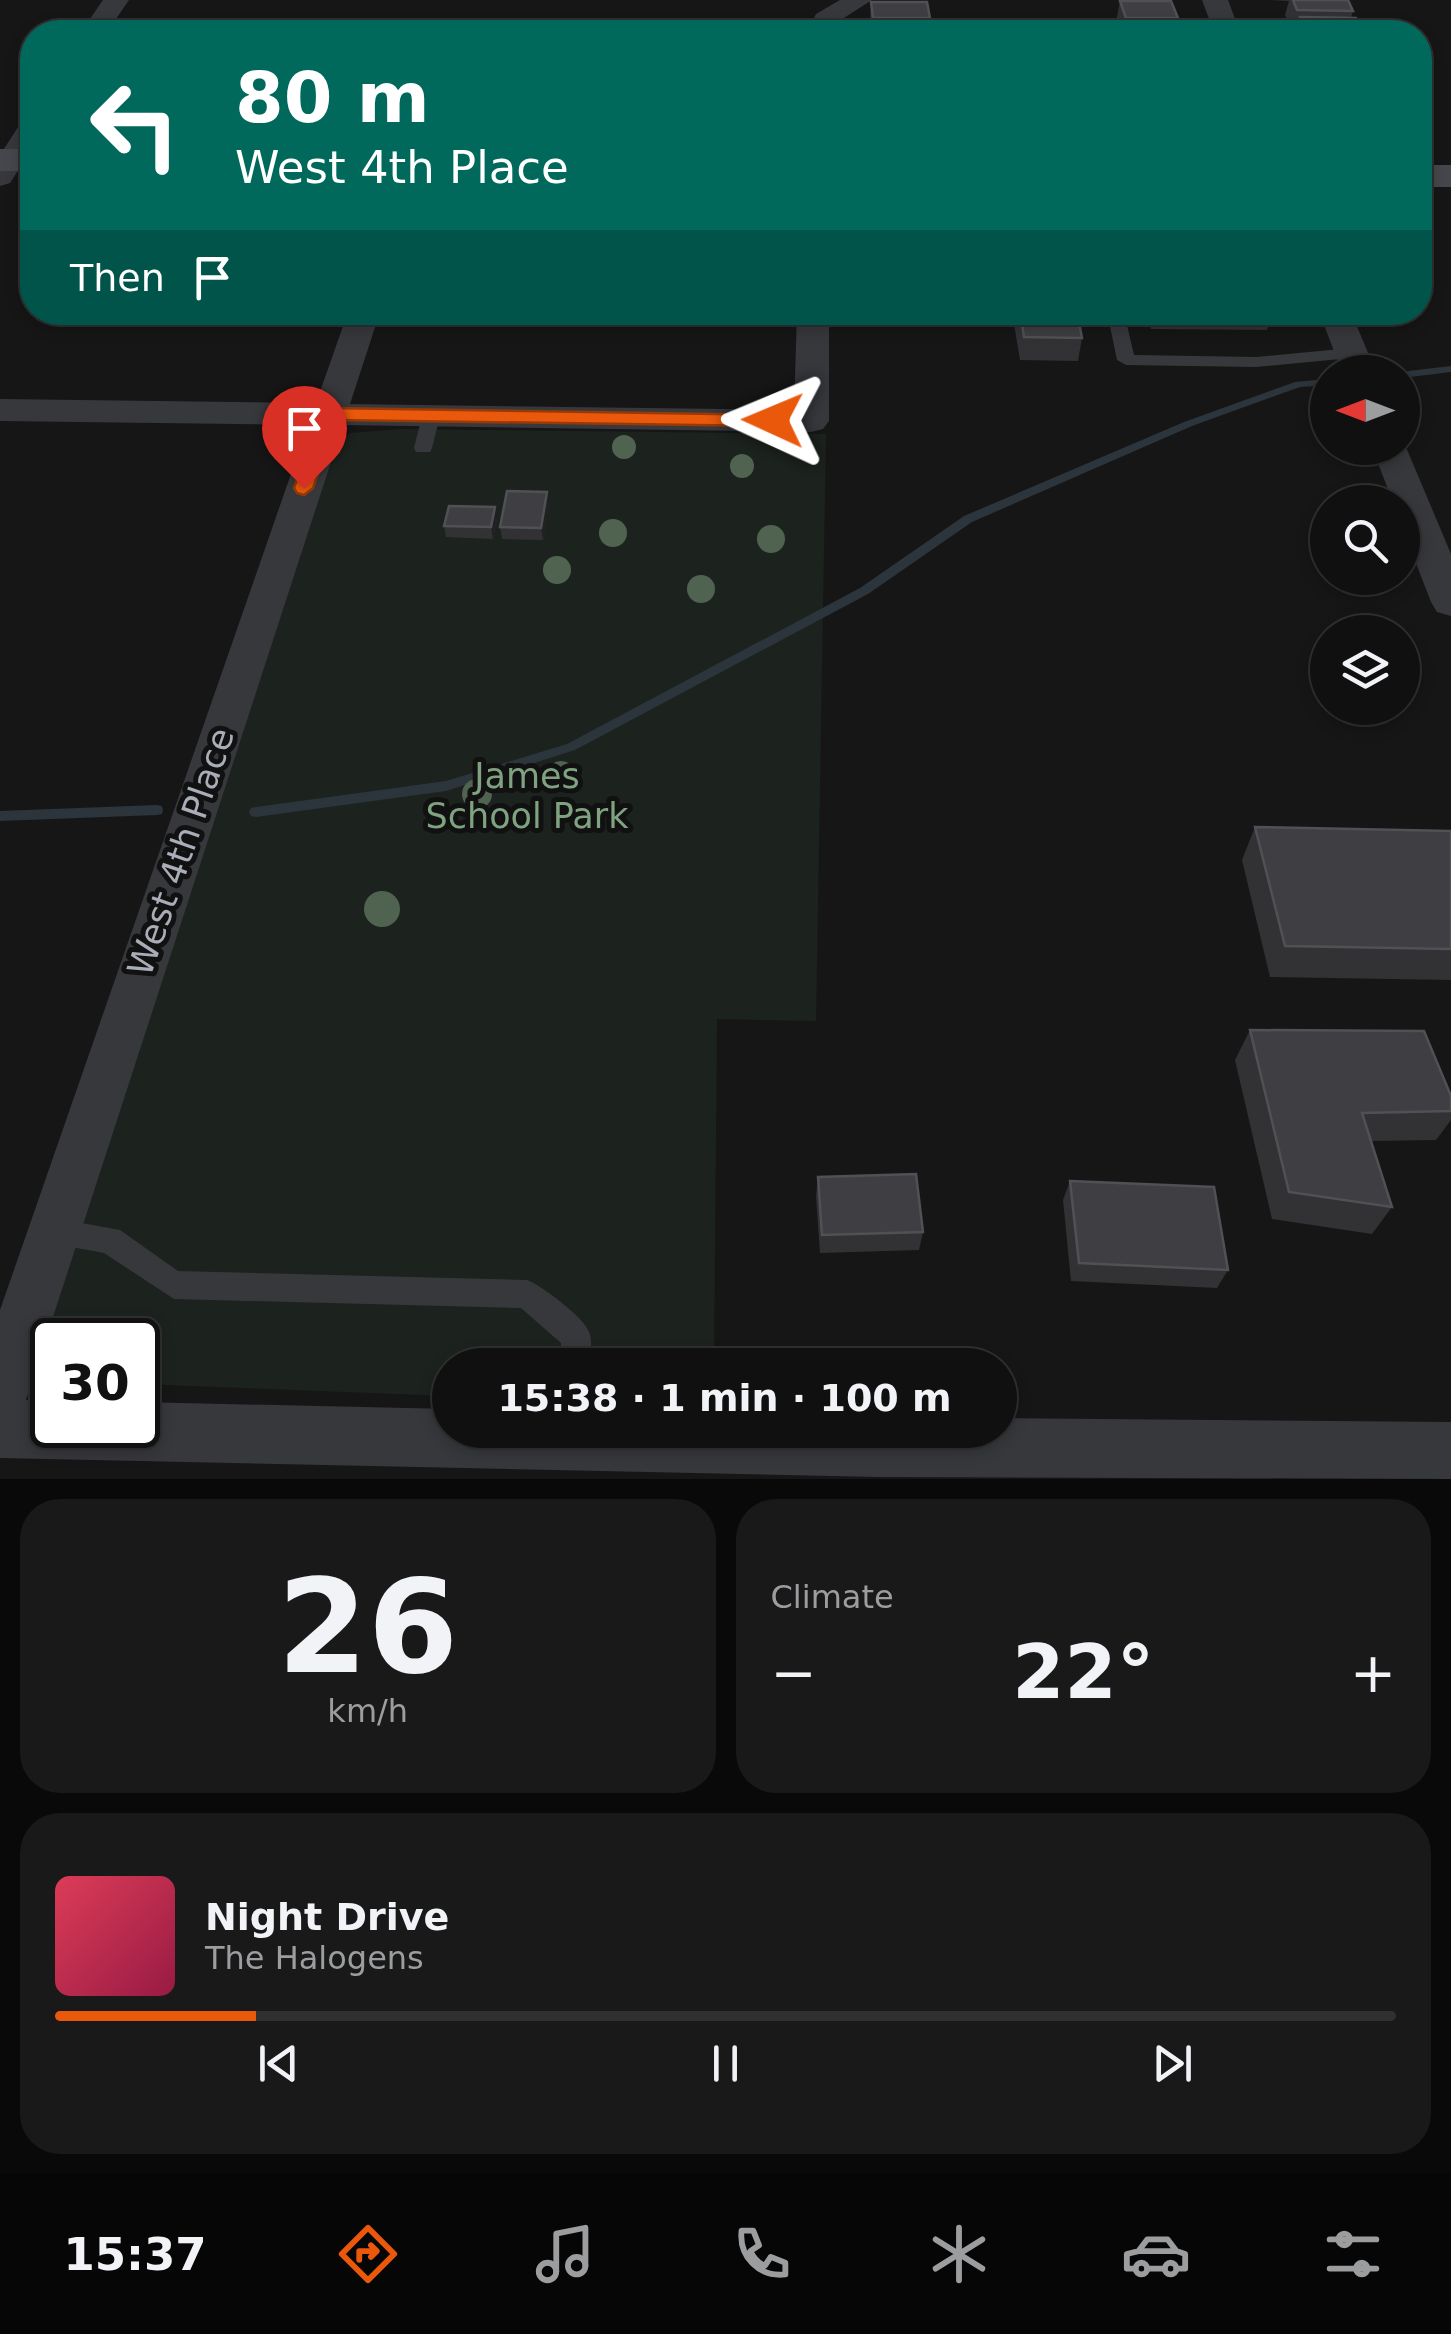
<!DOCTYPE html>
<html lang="en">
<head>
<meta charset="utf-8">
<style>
  :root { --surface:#101011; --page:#19191a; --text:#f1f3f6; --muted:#9c9d9f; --line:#303031; --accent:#ea580c }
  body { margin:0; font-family:"DejaVu Sans",sans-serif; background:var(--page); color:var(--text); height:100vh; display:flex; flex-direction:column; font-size:38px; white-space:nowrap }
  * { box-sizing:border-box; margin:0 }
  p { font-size:32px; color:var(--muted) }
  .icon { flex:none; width:55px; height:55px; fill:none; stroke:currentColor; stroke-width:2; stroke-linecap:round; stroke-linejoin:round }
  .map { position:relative; height:1479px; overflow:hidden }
  .side { display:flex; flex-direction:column; gap:20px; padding:20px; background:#090909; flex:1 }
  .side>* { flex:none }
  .top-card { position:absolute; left:20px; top:20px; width:1412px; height:305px; border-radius:40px; box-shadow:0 5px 15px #0003,0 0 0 2px var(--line); background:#00695c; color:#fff; overflow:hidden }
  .needle { width:65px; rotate:270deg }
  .controls { position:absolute; left:1310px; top:355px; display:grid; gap:20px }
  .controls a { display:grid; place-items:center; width:110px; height:110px; border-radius:50%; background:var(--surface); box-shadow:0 5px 15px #0003,0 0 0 2px var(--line); font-size:50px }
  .speed { position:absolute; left:30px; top:1318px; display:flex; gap:20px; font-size:50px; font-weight:700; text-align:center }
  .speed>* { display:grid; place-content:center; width:130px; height:130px; border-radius:50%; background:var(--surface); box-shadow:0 5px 15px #0003,0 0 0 2px var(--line); line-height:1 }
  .speed .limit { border:5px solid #111; border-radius:15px; background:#fff; color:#111 }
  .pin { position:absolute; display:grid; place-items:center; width:85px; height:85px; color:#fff; margin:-102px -42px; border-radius:50% 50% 50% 0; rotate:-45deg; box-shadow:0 0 10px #0007 }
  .pin .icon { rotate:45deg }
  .me { position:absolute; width:110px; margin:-55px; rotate:271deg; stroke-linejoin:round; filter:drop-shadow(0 0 8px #0008) }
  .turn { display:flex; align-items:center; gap:35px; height:210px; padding:0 50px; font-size:45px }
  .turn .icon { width:130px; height:130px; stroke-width:2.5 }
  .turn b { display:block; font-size:70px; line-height:85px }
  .then { display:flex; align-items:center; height:95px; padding:0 50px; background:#0003; gap:20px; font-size:38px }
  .big { font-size:75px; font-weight:700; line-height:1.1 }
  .side .tile { flex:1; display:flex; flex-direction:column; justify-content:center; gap:15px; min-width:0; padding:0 35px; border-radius:40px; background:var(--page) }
  .side .dial { align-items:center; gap:0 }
  .dial b { font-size:130px; line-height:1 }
  .song { display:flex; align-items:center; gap:30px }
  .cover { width:120px; height:120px; border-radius:15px; background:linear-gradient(135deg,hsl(350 70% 55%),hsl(340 70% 35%)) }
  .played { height:10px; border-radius:5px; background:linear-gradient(90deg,var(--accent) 15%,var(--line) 15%) }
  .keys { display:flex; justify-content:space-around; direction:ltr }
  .heat { display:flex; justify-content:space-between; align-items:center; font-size:55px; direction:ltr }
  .side .tiles { flex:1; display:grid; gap:20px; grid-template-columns:1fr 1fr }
  .tile:last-child { grid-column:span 2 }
  .trip { position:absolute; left:432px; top:1348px; width:585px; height:100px; border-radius:50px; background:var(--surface); box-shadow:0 5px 15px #0003,0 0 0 2px var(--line); font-weight:700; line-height:100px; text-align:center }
  .menu { display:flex; height:160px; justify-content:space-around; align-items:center; background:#060607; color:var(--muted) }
  .menu .icon { width:70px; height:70px }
  .menu .on { color:var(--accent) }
  .menu b { font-size:45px; color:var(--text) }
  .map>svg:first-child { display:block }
  .green { fill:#1c221d }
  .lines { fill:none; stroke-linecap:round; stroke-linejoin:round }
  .stream { fill:#2c353b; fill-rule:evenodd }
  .lane { fill:#37383c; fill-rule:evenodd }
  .street { fill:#37383c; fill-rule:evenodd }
  .secondary { fill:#45474c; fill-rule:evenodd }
  .tree { fill:#506351 }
  .wall { fill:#323235 }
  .shaded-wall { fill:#212123 }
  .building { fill:#3f3f43; stroke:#4f5155; stroke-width:2.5 }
  .route { fill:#ea580c; stroke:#983908; stroke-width:2.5 }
  .labels { text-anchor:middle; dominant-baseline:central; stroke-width:10; stroke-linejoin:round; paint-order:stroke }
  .park-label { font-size:35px; fill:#7fa281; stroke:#111112 }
  .street-label { font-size:35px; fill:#a8adb7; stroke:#111112 }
</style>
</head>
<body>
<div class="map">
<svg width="1451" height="1479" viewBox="0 0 1451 1479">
  <rect width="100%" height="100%" fill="#161617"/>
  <!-- green -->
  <path class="green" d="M401 429 826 434 816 1021 717 1019 714 1365H450V1396L138 1384V1340H52V1375L34 1366 331 455 350 433Z"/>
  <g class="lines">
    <!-- stream -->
    <g class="stream">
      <path d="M1451 366V372L1402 378V372H1400Z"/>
      <path d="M1328 379V385L1300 387 1192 426 972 522 868 594 575 750 446 791 256 817 251 816 249 812 251 808 256 807 446 781 567 744 860 588 964 516 1184 422 1295 382Z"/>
      <path d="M157 805 162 806 163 810 162 814 157 815 0 821V811Z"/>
    </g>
    <!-- lane -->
    <g class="lane">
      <path d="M1107 312H1124L1134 355 1256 357 1351 348 1360 353 1351 358 1256 367 1126 365 1117 360Z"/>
      <path d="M431 410 440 416 432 448 430 452H416L414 448 422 416Z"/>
      <path d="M54 1218 120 1230 178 1271 527 1280C541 1285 585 1318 589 1332 593 1342 590 1355 590 1365H560L561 1343 521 1308 174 1299 104 1253 44 1242 40 1232 44 1222Z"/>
    </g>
    <!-- street -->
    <g class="street">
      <path d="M103 0H129L107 32H81Z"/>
      <path d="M840 0H872L836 23 833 32H807L816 14Z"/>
      <path d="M1202 0H1228L1240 32H1214Z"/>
      <path d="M32 119V149L10 183 0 186V155L22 121Z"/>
      <path d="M348 312H380L350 404 794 410 797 312H829V421L823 429 811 432 343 425 26 1400 52 1401V1425H138V1402L450 1409V1430H1000V1418L1451 1422V1479L878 1477 0 1458V1310L308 425 0 421V399L316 403Z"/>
      <path d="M1319 312H1351L1376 372H1342Z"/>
      <path d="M1403 440 1451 554V616L1437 612 1431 602 1402 527V502H1393L1372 448H1402Z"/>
    </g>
    <!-- secondary -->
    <g class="secondary">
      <rect x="0" y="149" width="32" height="22"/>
      <rect x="1420" y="165" width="31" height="22"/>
    </g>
  </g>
  <!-- trees -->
  <g class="tree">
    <circle cx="624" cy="447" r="12"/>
    <circle cx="742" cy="466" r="12"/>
    <circle cx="613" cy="533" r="14"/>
    <circle cx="771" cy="539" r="14"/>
    <circle cx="557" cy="570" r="14"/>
    <circle cx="701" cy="589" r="14"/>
    <circle cx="561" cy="776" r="15"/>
    <circle cx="477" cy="794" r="15"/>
    <circle cx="382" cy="909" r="18"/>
  </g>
  <!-- wall -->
  <g class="wall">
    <path d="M1270 0H1348L1353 11 1351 18 1364 32H1296L1297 31H1292L1285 15 1289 1Z"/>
    <path d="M1120 1 1178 18 1175 32H1120L1116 22Z"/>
    <path d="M871 2 930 18 929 32H871L870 23Z"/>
    <path d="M1012 312H1077L1082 338 1078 361 1020 360Z"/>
    <path d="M1147 312H1272L1267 330 1151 329Z"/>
    <path d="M549 503 543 540 502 539 500 527Z"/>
    <path d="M497 519 493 539 446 537 444 526Z"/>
    <path d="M1255 827 1451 831V980L1270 977 1242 860Z"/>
    <path d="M1250 1030 1451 1096V1120L1436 1140 1371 1141 1392 1207 1372 1234 1272 1219 1235 1060Z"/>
    <path d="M818 1177 923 1232 919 1250 820 1253 816 1196Z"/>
    <path d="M1070 1181 1228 1270 1217 1288 1071 1281 1063 1200Z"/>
  </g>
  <!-- shaded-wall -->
  <g class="shaded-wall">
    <path d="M547 492 549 503 543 540 541 528Z"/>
    <path d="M495 507 497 519 493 539 491 527Z"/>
  </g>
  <!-- building -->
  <g class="building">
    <path d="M1293 0H1348L1353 11 1297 10Z"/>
    <path d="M1120 1H1171L1178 18H1126Z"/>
    <path d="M871 2H927L930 18H873Z"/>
    <path d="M1300 17 1356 18 1364 32H1307Z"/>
    <path d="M1020 312H1077L1082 338 1024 337Z"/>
    <path d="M507 491 547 492 541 528 500 527Z"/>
    <path d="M449 506 495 507 491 527 444 526Z"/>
    <path d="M1255 827 1451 831V949L1285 946Z"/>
    <path d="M1250 1030 1424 1031 1451 1096V1111L1362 1113 1392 1207 1289 1192Z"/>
    <path d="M916 1174 923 1232 822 1235 818 1177Z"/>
    <path d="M1070 1181 1214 1187 1228 1270 1079 1263Z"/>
  </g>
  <!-- route -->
  <path class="route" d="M328 408 773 415 782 420 773 426 336 420 313 488 304 495 297 493 294 488 319 414Z"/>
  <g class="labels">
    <!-- park labels -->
    <g class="park-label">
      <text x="527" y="776">James<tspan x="527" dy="40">School Park</tspan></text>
    </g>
    <!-- street labels -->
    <g class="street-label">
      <text transform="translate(181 852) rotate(-71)">West 4th Place</text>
    </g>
  </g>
</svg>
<div class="controls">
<a><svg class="needle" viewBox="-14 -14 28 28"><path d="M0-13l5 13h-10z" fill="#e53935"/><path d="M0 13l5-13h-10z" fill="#9c9d9f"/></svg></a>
<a><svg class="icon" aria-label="search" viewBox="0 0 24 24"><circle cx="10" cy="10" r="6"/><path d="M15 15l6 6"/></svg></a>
<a><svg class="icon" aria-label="layers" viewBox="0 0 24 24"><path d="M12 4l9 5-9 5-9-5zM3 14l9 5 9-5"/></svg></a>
</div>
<div class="speed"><div class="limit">30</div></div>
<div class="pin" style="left:304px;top:488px;background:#d93025"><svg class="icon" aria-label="arrive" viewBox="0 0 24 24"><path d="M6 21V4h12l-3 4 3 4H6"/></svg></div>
<svg class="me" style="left:773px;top:420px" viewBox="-20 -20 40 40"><path d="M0-17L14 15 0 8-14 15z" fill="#ea580c" stroke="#fff" stroke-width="4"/></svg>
<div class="trip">15:38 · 1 min · 100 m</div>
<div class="top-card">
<div class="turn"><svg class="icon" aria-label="left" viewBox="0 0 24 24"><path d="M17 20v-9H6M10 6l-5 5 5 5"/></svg><div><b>80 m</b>West 4th Place</div></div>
<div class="then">Then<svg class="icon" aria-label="arrive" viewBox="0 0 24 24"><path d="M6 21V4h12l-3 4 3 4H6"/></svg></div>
</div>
</div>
<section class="side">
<div class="tiles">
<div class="tile dial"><b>26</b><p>km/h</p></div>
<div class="tile"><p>Climate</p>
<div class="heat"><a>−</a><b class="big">22°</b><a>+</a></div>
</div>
<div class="tile">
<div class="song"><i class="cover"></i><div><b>Night Drive</b><p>The Halogens</p></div></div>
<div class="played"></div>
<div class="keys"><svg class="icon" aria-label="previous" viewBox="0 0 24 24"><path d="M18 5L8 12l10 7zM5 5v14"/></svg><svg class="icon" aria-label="pause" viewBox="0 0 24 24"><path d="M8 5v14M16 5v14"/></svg><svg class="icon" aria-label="next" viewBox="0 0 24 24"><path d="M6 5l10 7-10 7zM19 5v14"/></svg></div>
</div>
</div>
</section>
<nav class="menu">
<b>15:37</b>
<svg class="icon on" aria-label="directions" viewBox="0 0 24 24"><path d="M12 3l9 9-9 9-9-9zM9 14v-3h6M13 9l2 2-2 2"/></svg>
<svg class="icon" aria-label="music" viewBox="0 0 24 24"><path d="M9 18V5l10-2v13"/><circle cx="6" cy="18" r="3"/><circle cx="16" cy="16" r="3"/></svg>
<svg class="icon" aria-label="phone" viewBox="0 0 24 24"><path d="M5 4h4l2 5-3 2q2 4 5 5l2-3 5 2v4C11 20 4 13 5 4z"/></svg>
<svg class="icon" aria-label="climate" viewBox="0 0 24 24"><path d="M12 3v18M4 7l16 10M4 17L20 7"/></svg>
<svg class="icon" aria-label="car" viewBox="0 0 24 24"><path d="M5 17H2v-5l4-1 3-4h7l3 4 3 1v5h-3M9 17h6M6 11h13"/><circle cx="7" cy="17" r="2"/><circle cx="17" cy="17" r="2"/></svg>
<svg class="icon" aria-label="filters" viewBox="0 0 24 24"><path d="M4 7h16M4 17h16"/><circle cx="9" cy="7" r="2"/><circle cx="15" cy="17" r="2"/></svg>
</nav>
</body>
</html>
